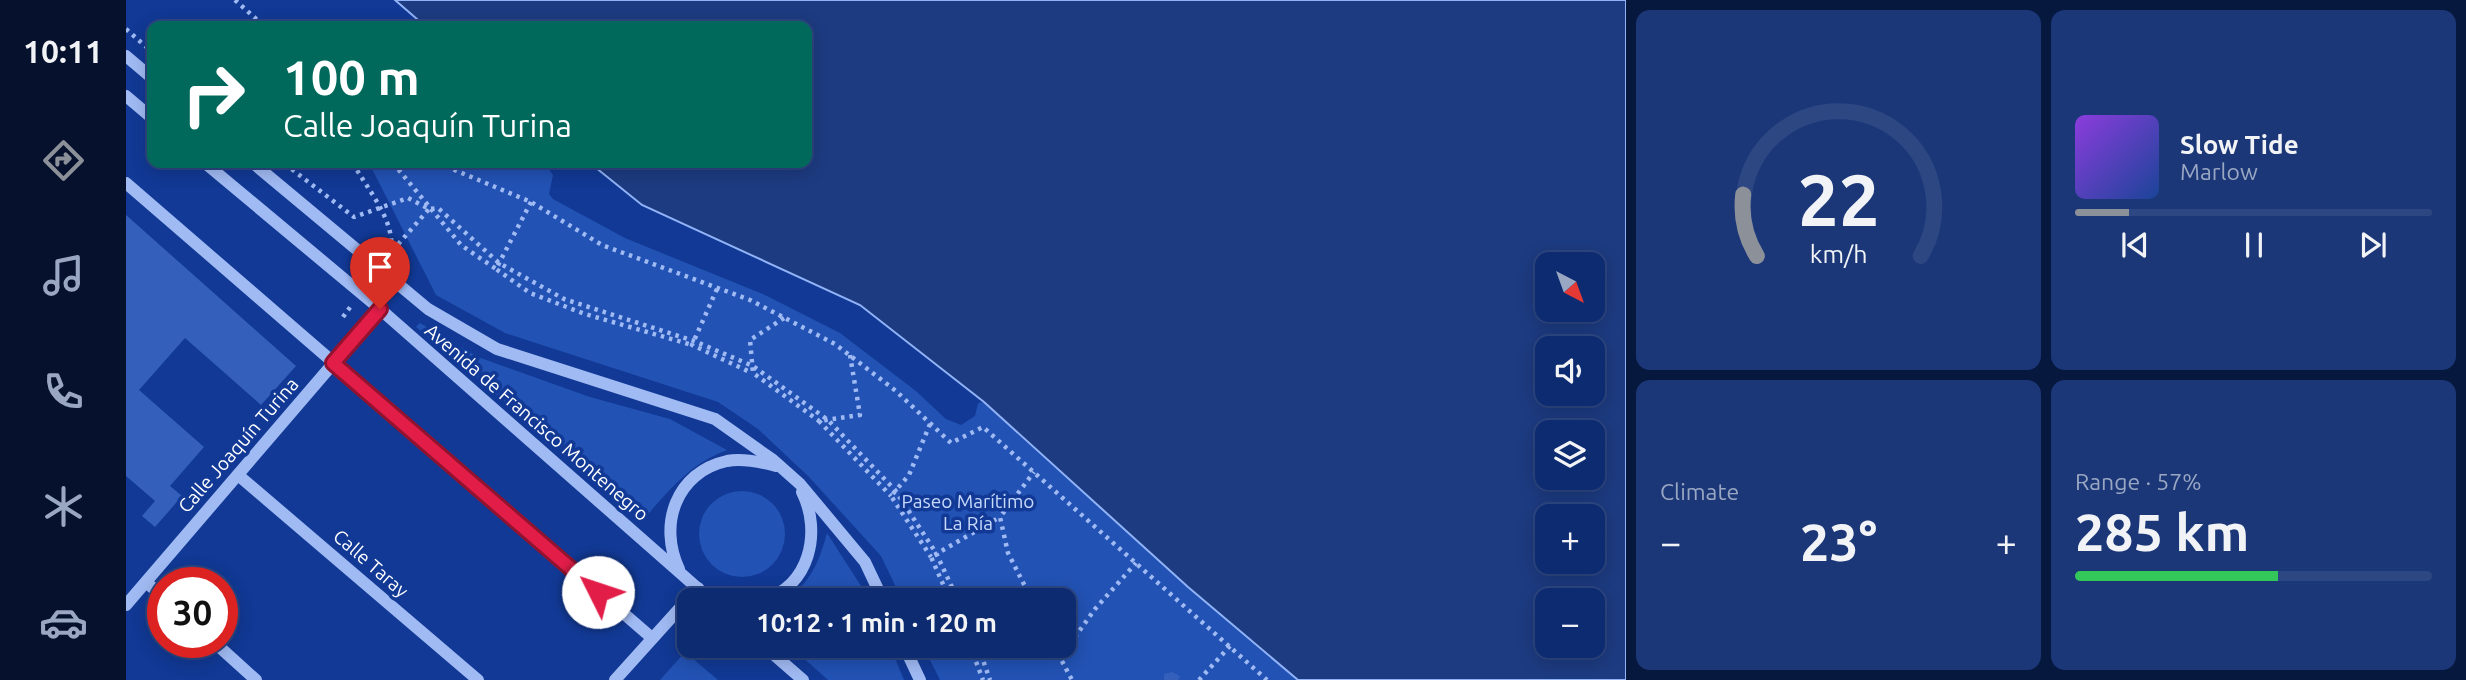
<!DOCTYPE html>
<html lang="en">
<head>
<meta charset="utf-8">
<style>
  :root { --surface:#0d2b70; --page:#1b3778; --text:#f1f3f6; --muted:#9aa7c3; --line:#2d4783; --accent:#8c9099 }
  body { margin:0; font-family:Ubuntu,sans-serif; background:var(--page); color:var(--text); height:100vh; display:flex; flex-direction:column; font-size:26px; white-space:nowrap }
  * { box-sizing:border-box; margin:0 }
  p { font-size:23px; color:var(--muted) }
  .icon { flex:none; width:38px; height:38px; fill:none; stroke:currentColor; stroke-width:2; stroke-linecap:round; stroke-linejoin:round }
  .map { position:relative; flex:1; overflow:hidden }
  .sheet { display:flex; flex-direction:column; gap:10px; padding:10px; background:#07183e; width:840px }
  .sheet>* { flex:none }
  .top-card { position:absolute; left:21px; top:21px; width:665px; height:147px; border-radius:14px; box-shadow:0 4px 18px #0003,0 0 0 2px var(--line); background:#00695c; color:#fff; overflow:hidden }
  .needle { width:46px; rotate:139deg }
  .controls { position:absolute; left:1409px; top:252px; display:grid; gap:14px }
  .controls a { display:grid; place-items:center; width:70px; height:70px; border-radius:14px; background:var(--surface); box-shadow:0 4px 18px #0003,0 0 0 2px var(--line); font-size:35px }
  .speed { position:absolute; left:21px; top:567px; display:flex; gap:14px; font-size:35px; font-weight:700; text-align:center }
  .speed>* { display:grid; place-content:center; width:91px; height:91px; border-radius:50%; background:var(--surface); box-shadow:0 4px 18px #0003,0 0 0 2px var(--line); line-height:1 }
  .speed .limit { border:10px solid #d22; background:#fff; color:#111 }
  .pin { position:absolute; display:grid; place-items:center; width:60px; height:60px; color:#fff; margin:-72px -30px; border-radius:50% 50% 50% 0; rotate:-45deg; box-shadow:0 0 7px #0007 }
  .pin .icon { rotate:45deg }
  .me { position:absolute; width:77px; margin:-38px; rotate:311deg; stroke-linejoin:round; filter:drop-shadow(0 0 5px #0008) }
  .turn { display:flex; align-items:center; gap:24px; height:147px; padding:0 21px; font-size:32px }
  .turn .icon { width:91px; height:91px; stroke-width:2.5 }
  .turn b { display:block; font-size:49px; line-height:60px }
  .big { font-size:52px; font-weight:700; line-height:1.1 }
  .sheet .widget { flex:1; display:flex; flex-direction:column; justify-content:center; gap:10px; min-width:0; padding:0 24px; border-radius:14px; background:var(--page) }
  .sheet .dial { align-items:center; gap:0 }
  .dial svg { height:182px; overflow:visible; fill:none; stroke:var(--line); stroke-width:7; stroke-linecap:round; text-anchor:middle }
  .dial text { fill:var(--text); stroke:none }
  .song { display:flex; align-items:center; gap:21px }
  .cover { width:84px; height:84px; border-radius:10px; background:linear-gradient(135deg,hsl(270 70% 55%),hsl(220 70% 35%)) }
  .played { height:7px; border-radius:4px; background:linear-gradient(90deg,var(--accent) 15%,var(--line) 15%) }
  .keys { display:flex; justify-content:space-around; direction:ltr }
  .heat { display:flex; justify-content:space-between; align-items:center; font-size:38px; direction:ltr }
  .charge { height:10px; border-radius:5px; background:linear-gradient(90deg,#34c759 57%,var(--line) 0) }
  .sheet .tiles { flex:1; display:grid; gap:10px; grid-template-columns:repeat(2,1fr) }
  .trip { position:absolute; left:551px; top:588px; width:399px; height:70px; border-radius:14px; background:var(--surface); box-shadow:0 4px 18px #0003,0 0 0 2px var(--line); font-weight:700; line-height:70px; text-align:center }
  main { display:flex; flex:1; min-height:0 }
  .dock { display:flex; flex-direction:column; width:126px; justify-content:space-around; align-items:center; background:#05112d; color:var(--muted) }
  .dock .icon { width:49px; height:49px }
  .dock .current { color:var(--accent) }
  .dock b { font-size:32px; color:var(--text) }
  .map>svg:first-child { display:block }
  .green { fill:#2252b4 }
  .water { fill:#1d3b81; stroke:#91b3f7; stroke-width:2; fill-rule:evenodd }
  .building { fill:#3460bc }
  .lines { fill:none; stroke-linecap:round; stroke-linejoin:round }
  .path { stroke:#a0baf3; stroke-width:4.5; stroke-dasharray:3.5 5; stroke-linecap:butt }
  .minor { stroke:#a0baf3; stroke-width:12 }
  .route-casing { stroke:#92132f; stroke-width:18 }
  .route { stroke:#e11d48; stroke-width:12 }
  .labels { text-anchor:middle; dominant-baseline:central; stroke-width:7; stroke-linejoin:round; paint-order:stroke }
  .street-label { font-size:19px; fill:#fff; stroke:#113995 }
  .park-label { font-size:19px; fill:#c7d9fd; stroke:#113995 }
</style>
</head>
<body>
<main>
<nav class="dock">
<b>10:11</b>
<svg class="icon current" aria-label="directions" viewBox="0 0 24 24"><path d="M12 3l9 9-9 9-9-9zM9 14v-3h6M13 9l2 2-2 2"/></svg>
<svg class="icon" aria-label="music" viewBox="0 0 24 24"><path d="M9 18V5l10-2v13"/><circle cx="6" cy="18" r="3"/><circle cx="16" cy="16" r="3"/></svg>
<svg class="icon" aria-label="phone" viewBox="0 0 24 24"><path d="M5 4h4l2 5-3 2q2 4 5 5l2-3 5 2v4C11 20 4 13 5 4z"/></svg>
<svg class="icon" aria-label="climate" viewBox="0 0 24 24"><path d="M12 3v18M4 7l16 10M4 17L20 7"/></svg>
<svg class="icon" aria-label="car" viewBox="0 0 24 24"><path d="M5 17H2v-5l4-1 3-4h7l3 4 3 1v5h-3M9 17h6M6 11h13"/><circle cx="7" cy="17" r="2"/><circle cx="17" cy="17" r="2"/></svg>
</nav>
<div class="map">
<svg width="1500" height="680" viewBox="0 0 1500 680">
  <rect width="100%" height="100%" fill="#113995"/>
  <!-- green -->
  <g class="green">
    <path d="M243 163H418L427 175 423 194 427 199 499 238 639 295 714 333 790 391 820 419 835 425 849 416 852 403 858 402 1062 587 1172 680H814L797 646H938V600H776L755 556 683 477 632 429 592 402 379 333 310 295Z"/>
    <path d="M294 323 352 357 464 397 544 419 601 450C564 464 543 490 518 519L290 327Z"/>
    <circle cx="616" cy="534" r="43"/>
    <path d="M701 533 744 600H661C685 581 693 562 701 533Z"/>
    <path d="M664 646H764L778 680H702Z"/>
    <path d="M559 652 592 680H534Z"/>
  </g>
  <!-- water -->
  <path class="water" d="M269 0H1500V680H1172L1062 587 858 402 734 305 516 205 464 163H681V26H299ZM1421 264H1466V310H1421ZM1421 348H1466V394H1421ZM1421 432H1466V478H1421ZM1421 516H1466V562H1421ZM1466 600V646H1421V600Z"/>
  <!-- building -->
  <g class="building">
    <path d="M0 215 170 366 135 405 59 338 13 390 78 447 44 486 56 496 29 527 16 516 29 501 0 476Z"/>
    <path d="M1046 672 1054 676 1052 680H1038V674Z"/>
  </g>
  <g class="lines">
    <!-- path -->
    <g class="path">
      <path d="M109 0 138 26"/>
      <path d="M0 29 26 52"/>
      <path d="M227 163C240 188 269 219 265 250"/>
      <path d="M267 163 335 245 370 269"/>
      <path d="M312 163 405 202 476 245 624 300 709 344 770 391 825 443 857 427 1141 680"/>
      <path d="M159 164 228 217 282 198 303 209 312 208 373 263 438 299 568 341 627 366 702 420 769 490 810 553 832 600"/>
      <path d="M405 202 370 269 404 293 459 314 566 345"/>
      <path d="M261 257 303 209"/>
      <path d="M591 289 566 345 626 373"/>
      <path d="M217 317 225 306"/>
      <path d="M658 318 624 340 627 373 693 421"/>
      <path d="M724 355 734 415 693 421 765 496"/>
      <path d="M804 424 783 475 765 496 805 557"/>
      <path d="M824 600 805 557 874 517"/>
      <path d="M906 600 882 553 874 517 908 472"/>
      <path d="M844 646 857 680"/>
      <path d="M852 646 864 680"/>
      <path d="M928 646 946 680"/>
      <path d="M934 658 969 609 1010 563"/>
      <path d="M1073 680 1104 646"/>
    </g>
    <!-- minor -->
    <g class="minor">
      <path d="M0 56 26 78"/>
      <path d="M0 96 26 118"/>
      <path d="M79 163 254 309 585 600"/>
      <path d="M127 163 302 309 371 349 589 419 647 460 674 484 739 562 757 600"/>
      <path d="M0 183 526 638"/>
      <path d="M112 475 352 680"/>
      <path d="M553 569C532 525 550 472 601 461 617 458 635 462 650 466"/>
      <path d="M20 582 37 597"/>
      <path d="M636 600C684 588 696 531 676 492"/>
      <path d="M0 605 254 309"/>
      <path d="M88 642 130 680"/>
      <path d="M638 646 677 680"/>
      <path d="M778 646 794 680"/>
      <path d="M489 680 572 588"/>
    </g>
  </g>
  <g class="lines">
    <!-- route casing -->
    <g class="route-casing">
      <path id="route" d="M254 309 207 363 472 592"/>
    </g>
    <!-- route -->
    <use href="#route" class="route"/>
  </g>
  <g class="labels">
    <!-- street labels -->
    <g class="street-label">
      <text transform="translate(411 422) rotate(41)">Avenida de Francisco Montenegro</text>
      <text transform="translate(112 445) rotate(-49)">Calle Joaquín Turina</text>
      <text transform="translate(245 563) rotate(41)">Calle Taray</text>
    </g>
    <!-- park labels -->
    <g class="park-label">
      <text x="842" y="501">Paseo Marítimo<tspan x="842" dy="22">La Ría</tspan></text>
    </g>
  </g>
</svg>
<div class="controls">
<a><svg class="needle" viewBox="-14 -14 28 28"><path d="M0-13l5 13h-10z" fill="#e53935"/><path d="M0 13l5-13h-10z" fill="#9aa7c3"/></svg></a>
<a><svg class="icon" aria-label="sound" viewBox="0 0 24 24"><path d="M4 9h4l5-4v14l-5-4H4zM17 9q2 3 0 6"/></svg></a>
<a><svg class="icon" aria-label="layers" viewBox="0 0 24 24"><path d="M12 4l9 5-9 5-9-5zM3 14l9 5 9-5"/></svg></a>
<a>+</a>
<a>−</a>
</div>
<div class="speed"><div class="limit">30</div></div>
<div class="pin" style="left:254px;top:309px;background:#d93025"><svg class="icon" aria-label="arrive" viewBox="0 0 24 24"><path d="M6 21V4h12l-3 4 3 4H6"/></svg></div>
<svg class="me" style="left:472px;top:592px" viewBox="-20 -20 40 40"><circle r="19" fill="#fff"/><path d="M0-13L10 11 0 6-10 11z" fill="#e11d48"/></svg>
<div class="trip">10:12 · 1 min · 120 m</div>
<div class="top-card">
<div class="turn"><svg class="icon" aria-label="right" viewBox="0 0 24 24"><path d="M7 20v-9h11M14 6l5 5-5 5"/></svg><div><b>100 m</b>Calle Joaquín Turina</div></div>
</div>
</div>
<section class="sheet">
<div class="tiles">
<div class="widget dial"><svg viewBox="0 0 100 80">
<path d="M14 69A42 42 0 1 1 86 69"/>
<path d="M14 69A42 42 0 0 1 8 42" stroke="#8c9099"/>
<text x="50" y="56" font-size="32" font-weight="700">22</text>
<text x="50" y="72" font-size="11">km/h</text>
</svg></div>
<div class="widget">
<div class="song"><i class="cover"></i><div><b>Slow Tide</b><p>Marlow</p></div></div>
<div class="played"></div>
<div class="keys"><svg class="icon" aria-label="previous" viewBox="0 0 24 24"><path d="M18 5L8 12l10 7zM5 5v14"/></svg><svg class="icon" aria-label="pause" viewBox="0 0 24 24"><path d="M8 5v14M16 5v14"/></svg><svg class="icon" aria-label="next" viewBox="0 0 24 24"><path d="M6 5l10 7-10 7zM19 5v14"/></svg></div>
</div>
<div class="widget"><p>Climate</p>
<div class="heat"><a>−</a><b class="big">23°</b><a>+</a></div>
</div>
<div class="widget"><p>Range · 57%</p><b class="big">285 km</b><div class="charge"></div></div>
</div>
</section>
</main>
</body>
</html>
